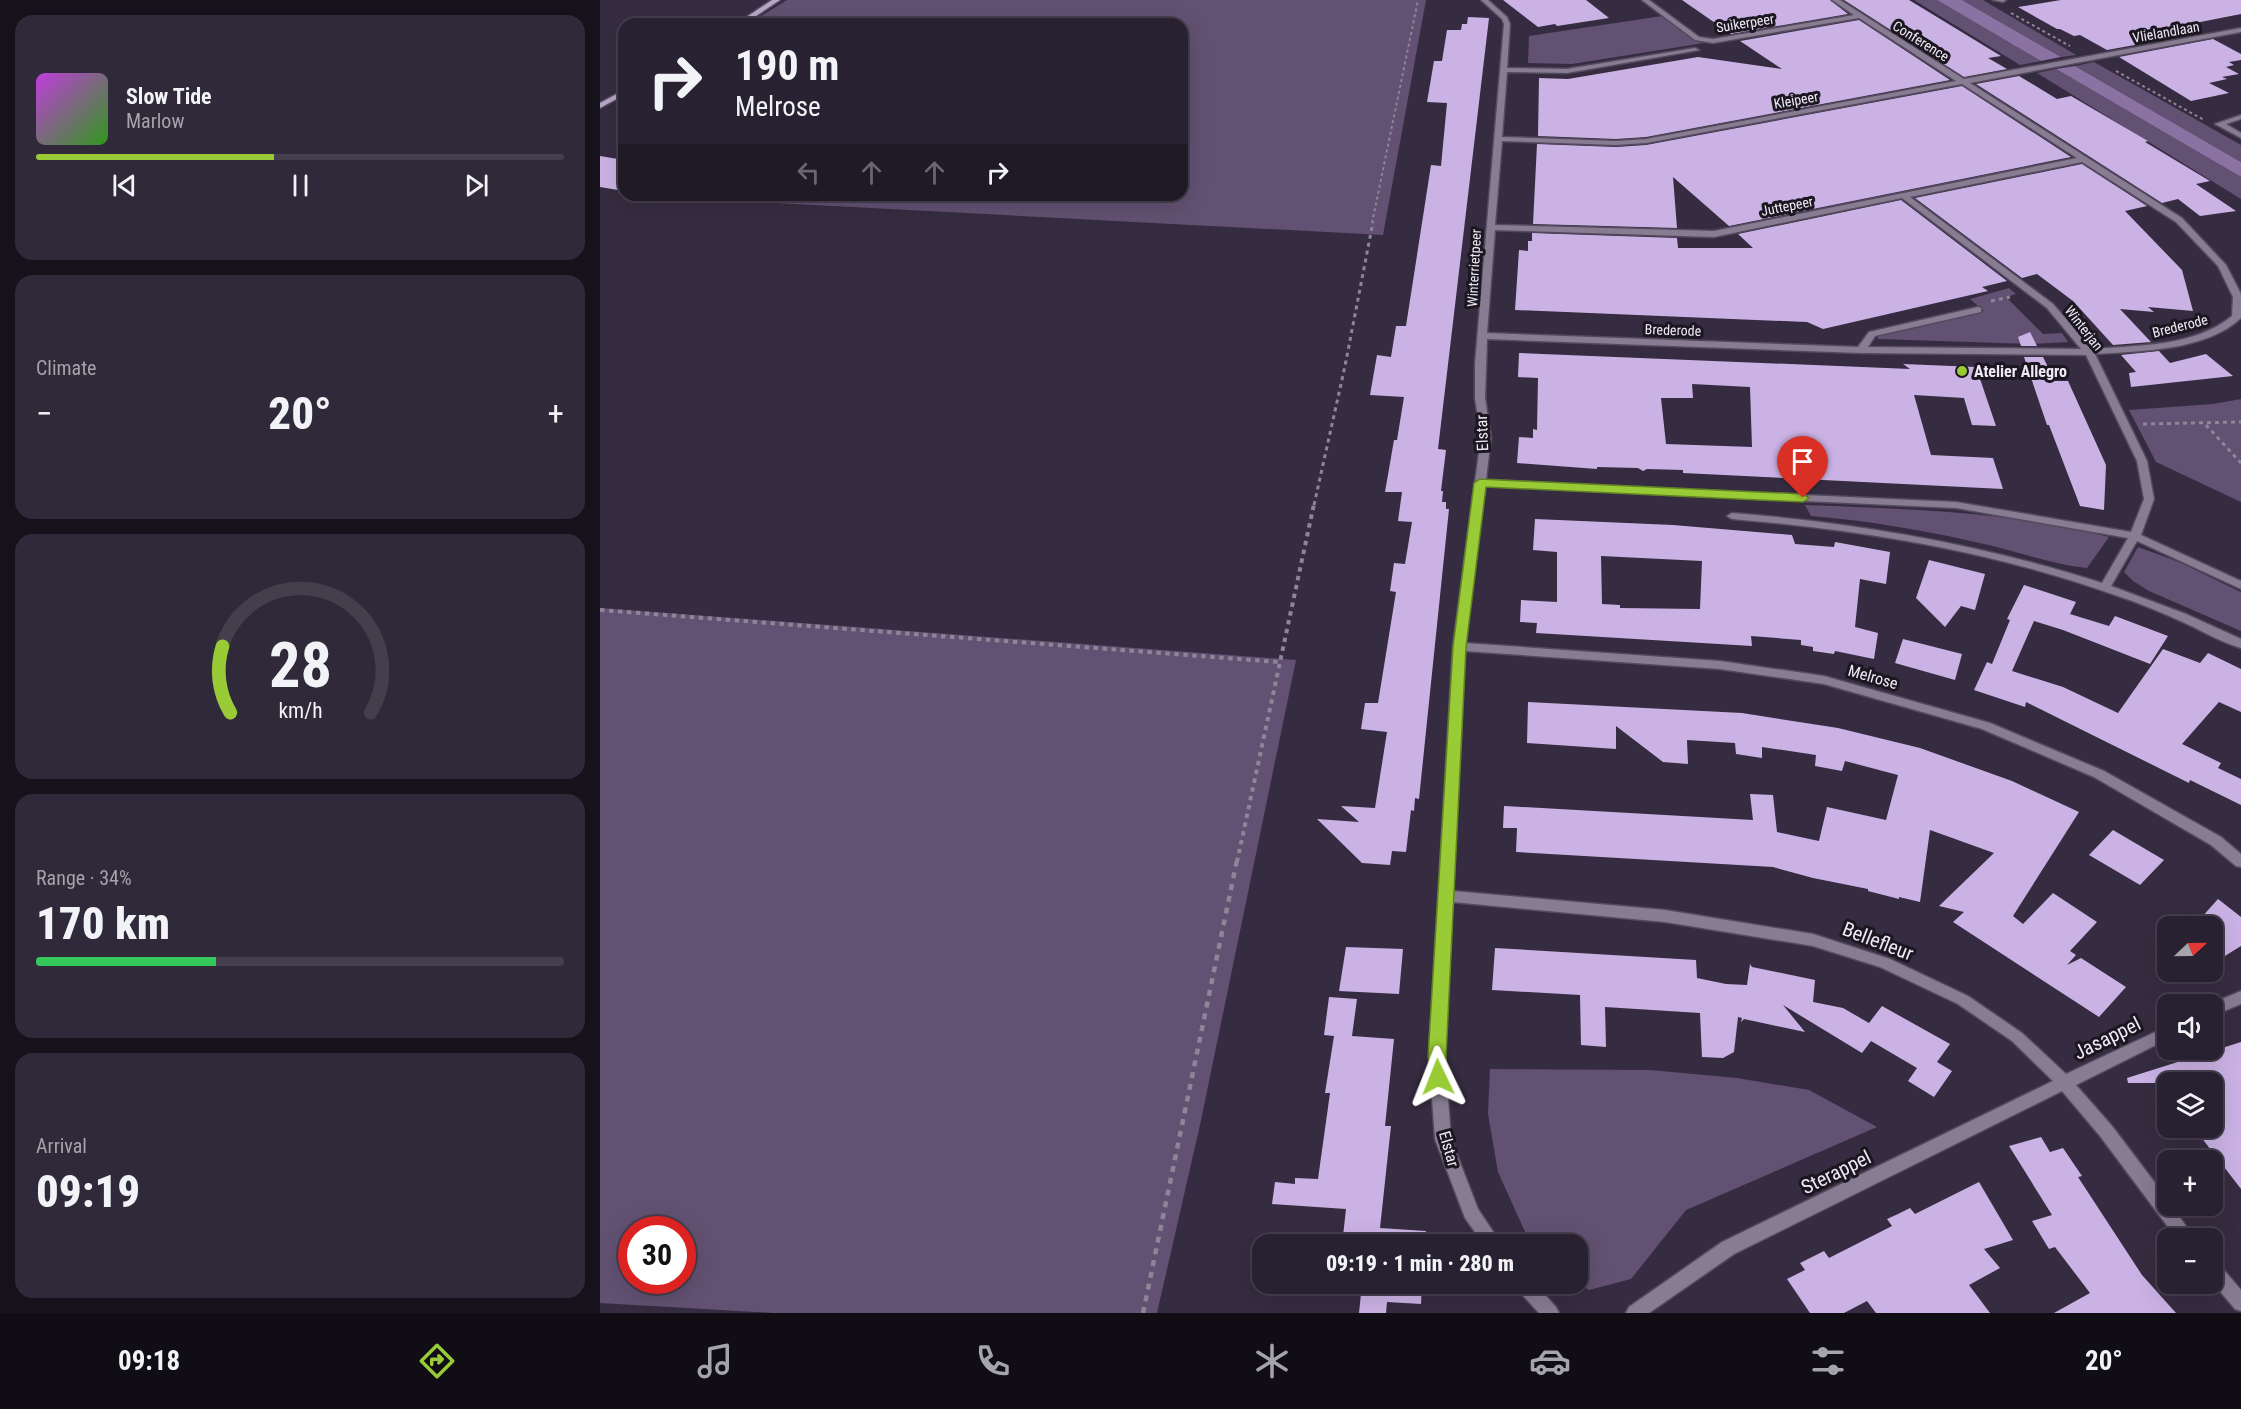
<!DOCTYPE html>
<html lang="en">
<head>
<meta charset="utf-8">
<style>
  :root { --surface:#282131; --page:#302939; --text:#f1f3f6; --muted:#a5a3ab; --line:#443e4d; --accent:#99cb36 }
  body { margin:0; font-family:"Roboto Condensed",sans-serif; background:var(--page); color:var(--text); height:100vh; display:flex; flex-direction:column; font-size:22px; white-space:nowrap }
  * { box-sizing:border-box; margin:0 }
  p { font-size:20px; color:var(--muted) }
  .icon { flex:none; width:33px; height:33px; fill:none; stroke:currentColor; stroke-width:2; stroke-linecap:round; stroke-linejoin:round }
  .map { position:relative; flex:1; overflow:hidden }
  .details { display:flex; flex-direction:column; gap:15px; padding:15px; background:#16121b; width:600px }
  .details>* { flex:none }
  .banner { position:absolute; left:18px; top:18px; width:570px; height:183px; border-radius:18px; box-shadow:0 6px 24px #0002,0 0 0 2px var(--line); background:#282131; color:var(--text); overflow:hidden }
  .needle { width:39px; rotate:68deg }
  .fabs { position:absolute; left:1557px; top:916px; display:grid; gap:12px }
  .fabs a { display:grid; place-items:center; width:66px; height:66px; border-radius:12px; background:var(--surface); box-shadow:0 6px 24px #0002,0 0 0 2px var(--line); font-size:30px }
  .speed { position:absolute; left:18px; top:1216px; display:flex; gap:12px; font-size:30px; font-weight:700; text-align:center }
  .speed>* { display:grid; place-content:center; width:78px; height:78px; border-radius:50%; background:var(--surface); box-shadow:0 6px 24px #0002,0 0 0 2px var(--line); line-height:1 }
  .speed .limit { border:9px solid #d22; background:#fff; color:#111 }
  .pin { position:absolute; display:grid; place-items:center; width:51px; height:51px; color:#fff; margin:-62px -26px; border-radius:50% 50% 50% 0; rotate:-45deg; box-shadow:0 0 6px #0007 }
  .pin .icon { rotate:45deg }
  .me { position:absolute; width:66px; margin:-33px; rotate:358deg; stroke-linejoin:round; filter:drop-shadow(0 0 4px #0008) }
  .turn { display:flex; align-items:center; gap:21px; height:126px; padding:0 18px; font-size:27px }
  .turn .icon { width:78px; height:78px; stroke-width:2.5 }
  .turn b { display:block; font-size:42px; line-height:51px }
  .lanes { display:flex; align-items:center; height:57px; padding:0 18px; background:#0003; justify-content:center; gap:30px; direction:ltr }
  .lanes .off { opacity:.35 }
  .big { font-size:45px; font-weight:800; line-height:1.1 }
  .details .card { flex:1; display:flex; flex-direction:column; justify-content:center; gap:9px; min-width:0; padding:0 21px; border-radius:18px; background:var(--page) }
  .details .dial { align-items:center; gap:0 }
  .dial svg { height:156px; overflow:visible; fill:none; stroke:var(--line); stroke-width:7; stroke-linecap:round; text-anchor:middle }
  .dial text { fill:var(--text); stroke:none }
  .song { display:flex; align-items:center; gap:18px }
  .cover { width:72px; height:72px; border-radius:9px; background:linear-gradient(135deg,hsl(290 70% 55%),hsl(110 70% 35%)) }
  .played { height:6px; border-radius:3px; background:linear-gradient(90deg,var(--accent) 45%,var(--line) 45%) }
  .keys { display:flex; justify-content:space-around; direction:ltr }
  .heat { display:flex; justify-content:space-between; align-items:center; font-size:33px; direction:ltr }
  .charge { height:9px; border-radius:4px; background:linear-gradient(90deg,#34c759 34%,var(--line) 0) }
  .trip { position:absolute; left:652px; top:1234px; width:336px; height:60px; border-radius:18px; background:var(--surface); box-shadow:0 6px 24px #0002,0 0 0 2px var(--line); font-weight:800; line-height:60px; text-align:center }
  .dock { display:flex; height:96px; justify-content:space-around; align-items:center; background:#100d14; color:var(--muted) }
  .dock .icon { width:42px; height:42px }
  .dock .current { color:var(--accent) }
  .dock b { font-size:27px; color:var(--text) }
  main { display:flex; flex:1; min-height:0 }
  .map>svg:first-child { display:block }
  .green { fill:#625172; fill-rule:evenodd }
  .water { fill:#8a72a2 }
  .building { fill:#cbb2e5; fill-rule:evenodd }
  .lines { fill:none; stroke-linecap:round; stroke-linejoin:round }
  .street-casing { stroke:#544a5e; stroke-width:3 }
  .secondary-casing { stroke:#544a5e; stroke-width:3 }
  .path-far3 { stroke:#8e8597; stroke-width:2; stroke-dasharray:3 3; stroke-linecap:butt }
  .path-far2 { stroke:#8e8597; stroke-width:3; stroke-dasharray:4 4; stroke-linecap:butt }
  .path-far1 { stroke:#8e8597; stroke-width:4; stroke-dasharray:4.5 4.5; stroke-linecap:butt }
  .path { stroke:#8e8597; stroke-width:4.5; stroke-dasharray:6 6; stroke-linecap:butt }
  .street { fill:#877c92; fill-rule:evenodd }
  .secondary { fill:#b7a7c9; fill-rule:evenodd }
  .route { fill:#99cb36; stroke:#638423; stroke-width:1.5 }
  .poi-dot { fill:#99cb36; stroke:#1b1720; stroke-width:2 }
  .labels { text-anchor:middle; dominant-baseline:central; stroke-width:6; stroke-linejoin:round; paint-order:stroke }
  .far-street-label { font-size:14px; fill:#f0e9f7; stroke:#1b1720 }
  .poi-label { font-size:16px; font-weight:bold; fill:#f0e9f7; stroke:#1b1720; text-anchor:start }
  .street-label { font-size:16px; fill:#f0e9f7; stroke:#1b1720 }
  .near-street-label { font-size:20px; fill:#f0e9f7; stroke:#1b1720 }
</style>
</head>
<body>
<main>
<section class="details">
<div class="card">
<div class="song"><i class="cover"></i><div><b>Slow Tide</b><p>Marlow</p></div></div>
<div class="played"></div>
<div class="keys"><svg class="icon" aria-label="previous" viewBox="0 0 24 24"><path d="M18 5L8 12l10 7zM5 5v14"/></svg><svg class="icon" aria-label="pause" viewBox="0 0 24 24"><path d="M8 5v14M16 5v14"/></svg><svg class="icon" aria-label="next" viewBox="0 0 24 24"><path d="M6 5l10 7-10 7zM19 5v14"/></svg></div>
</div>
<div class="card"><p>Climate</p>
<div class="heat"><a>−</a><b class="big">20°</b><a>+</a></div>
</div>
<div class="card dial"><svg viewBox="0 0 100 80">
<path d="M14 69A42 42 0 1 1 86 69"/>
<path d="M14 69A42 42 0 0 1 10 35" stroke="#99cb36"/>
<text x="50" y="56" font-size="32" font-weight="700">28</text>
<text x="50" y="72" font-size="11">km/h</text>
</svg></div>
<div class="card"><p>Range · 34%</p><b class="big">170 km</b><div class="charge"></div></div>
<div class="card"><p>Arrival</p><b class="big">09:19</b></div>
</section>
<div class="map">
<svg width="1641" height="1313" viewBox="0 0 1641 1313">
  <rect width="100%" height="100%" fill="#362c41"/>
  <!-- green -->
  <g class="green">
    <path d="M187 0H826L783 235 44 196 582 195V24H148Z"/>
    <path d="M1314 0H1337L1441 61 1420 65Z"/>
    <path d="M1362 0H1383L1476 55 1461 57Z"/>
    <path d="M1062 16 1096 41 1104 43 972 64 928 63 929 36Z"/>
    <path d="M1494 62 1641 145V162L1475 66Z"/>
    <path d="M1456 69 1641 177V199L1437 73Z"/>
    <path d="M1409 288 1416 294 1406 297 1443 334 1462 333 1468 342 1431 344 1278 339V335L1384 311 1370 299Z"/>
    <path d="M1641 399V502L1556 462 1529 410 1613 404Z"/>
    <path d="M1205 505C1307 509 1410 511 1509 537L1487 568C1455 565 1424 554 1393 546 1333 532 1273 521 1211 516Z"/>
    <path d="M1538 547 1579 562 1641 592V631L1549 591 1533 581 1524 572Z"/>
    <path d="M0 608 696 660 600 1125 557 1313H173L0 1303ZM32 1230H82V1281H32Z"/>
    <path d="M890 1069 1050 1070 1137 1078 1209 1090 1277 1127 1086 1210 1031 1279 989 1290 978 1283V1245H931L898 1172 888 1114Z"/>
  </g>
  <!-- water -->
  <g class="water">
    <path d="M1337 0H1362L1461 57 1441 61Z"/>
    <path d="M1475 66 1641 162V177L1456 69Z"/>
  </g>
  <!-- building -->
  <g class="building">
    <path d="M903 0H986L1009 18 957 26 955 24 938 27Z"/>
    <path d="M1082 0H1230L1248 14 1131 34Z"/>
    <path d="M1244 0H1309L1401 56 1388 58 1407 69 1364 77Z"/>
    <path d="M1461 0H1641V14L1585 25 1601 33 1507 50 1480 35 1474 36 1460 29H1457L1418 7Z"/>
    <path d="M868 17 889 18 838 449 846 450 841 491H843L842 502H846V509H849L819 799 815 798 814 811 811 810 806 852 792 851 790 865 762 863 717 819 759 822 741 806 775 808 787 732 761 729 765 703H778L796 592 790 591 794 563 805 564 812 522 798 521 802 492H785L794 440H797L804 397 770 395 777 355 791 357 796 326H806L831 165 841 166 847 103 827 102 834 61H842L847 30H861L862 24H867Z"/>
    <path d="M1259 20 1350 80 1046 137 1016 139 938 136 939 78 968 79 1098 57 1182 69 1140 41Z"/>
    <path d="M1613 39 1641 54V60L1629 62 1634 65 1626 67 1639 74 1622 77 1627 79 1609 83 1629 93 1591 101 1519 57Z"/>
    <path d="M1419 76 1457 99 1471 96 1548 141 1545 142 1610 181 1596 184 1636 211 1600 216 1578 199 1562 203 1376 84Z"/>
    <path d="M1362 86 1471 157 1129 226 1073 177 1077 228 933 224 937 144 1016 147 1046 145Z"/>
    <path d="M0 156 24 160V191L0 187Z"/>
    <path d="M1482 164 1547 206 1525 211 1582 270 1593 311 1548 307 1554 312 1520 309 1551 342 1513 345 1473 301 1437 274 1422 278 1315 198Z"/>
    <path d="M1301 200 1407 281 1382 287 1388 291 1223 329 1207 322 915 310 919 250 928 251V241H932V233L1077 238 1078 248H1153L1138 234Z"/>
    <path d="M1430 332 1437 346H1421L1418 337Z"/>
    <path d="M1559 351 1570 363 1606 354 1633 376 1531 387 1529 373 1536 372 1521 355Z"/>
    <path d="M919 353 1310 369 1303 364 1376 367 1396 426 1372 425 1364 398 1314 395 1331 455 1393 458 1403 489 1083 473V470L1047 469 1043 471 1038 468 997 467V469L917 463 919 437 933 438V429L937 430 938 378 918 377ZM1092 384 1150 387 1152 447 1066 444 1061 398H1093Z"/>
    <path d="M1424 357H1443L1455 381H1468L1506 465 1504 510 1480 506 1449 425H1447Z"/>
    <path d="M935 519 1073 525 1192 535 1195 544 1234 547 1235 542 1290 552 1286 584 1260 579 1255 627 1278 633 1274 659 1235 651 1234 654 1213 651V647L1201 645V640L1151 636 1152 646 936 633 937 623 920 622 921 600 957 602V552L933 550ZM1001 556 1102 561 1100 609 1020 608V605L1002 604Z"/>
    <path d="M1329 560 1385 574 1375 610 1361 606 1345 627 1316 598Z"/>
    <path d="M1424 585 1476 602 1470 614 1509 626 1515 616 1568 636 1550 664 1463 630 1434 621 1412 671 1463 687 1518 713 1563 649 1600 663 1608 653 1641 669V712L1619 702 1582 744 1621 763 1618 768 1641 779V805L1590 780 1589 783 1426 702 1425 707 1374 690 1387 662 1392 664 1410 620 1407 619Z"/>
    <path d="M1303 639 1362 654 1355 680 1295 663Z"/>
    <path d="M928 702 1142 713 1238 728 1320 748 1412 781 1479 812 1413 916 1423 924 1453 893 1497 922 1470 951 1476 955 1467 965 1481 958 1526 987 1499 1017 1353 922 1364 912 1339 906 1394 853 1330 830 1320 902 1299 897V899L1268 891V889L1213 878 1173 867 916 852 917 828H903L904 806 1153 820 1150 794 1173 795 1177 832 1219 841 1227 807 1286 820 1298 775 1245 761 1242 771 1215 766 1216 755 1162 747V758L1136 754 1135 743 1087 740 1088 764 1063 762 1016 726V749L927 743Z"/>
    <path d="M1513 830 1564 860 1540 885 1489 855Z"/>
    <path d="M1618 899 1641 917V946L1612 964V927H1593Z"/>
    <path d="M746 947 803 949 799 994 739 991Z"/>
    <path d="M895 948 1096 960 1097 978 1126 984 1147 985 1150 964 1152 967 1215 980 1213 1002 1243 1008 1269 1023 1282 1006 1350 1044 1337 1062 1352 1071 1334 1097 1308 1081 1317 1068 1271 1041 1262 1053 1183 1005 1205 1032 1144 1019 1141 1022 1142 1018 1138 1017 1134 1052 1123 1058 1102 1057 1100 1013 1005 1007 1006 1047 981 1045 980 995 892 990Z"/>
    <path d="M729 997 757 999 752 1036 794 1039 785 1126H791L780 1228 826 1231 825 1245H742L746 1209 672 1204 675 1182 695 1184V1178L718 1179 730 1093H725L734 1036 724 1035Z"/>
    <path d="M1641 1042V1189L1594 1128H1612V1083H1528L1527 1078Z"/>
    <path d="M1441 1137 1450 1152 1463 1148 1482 1176 1478 1177 1542 1275 1576 1313H1454L1490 1293 1455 1247 1449 1249 1432 1221 1452 1215 1409 1146Z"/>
    <path d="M1379 1182 1413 1240 1384 1249 1400 1268 1369 1285 1390 1313H1276L1267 1301 1244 1313H1210L1187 1279 1205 1270 1200 1263 1224 1251 1229 1258 1292 1226 1287 1219 1298 1214 1310 1208 1315 1214Z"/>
    <path d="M762 1284H822L821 1304 787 1302 786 1313H759Z"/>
  </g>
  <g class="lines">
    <!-- street casing -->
    <g class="street-casing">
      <g id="street">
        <path d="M881 0H888L907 17 910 24 907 68 967 69 1095 48 1099 50 967 73 907 72 902 137 1016 141 1046 139 1356 81 1259 18 1113 43 1095 40 1042 0H1049L1099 37 1113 39 1254 15 1232 0H1240L1364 79 1641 28V32L1370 83 1582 218 1626 265 1641 294V318C1606 351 1540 351 1495 354L1547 461 1554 499 1541 535 1641 581V589L1537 541 1511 586 1586 614 1641 639V648C1623 643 1604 632 1587 624 1564 613 1539 603 1515 595 1391 551 1263 530 1132 519L1127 516 1132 513C1258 523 1381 544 1502 583L1528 538 1356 508 885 486 865 643 1120 661 1224 676 1390 723 1504 771 1621 837 1641 854V867L1636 866 1611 845 1494 777 1382 729 1224 684 1120 669 865 651 853 891 1065 910 1213 934 1290 959 1368 996 1422 1033 1466 1074 1568 1026V1039L1476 1085 1512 1126 1568 1200V1206H1572L1595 1239H1577L1500 1136 1462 1091 1134 1254 1049 1313H1026L1029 1307 1122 1242 1453 1081 1412 1041 1358 1004 1280 967 1213 946 1065 922 852 902 845 1057 851 1139 878 1209 902 1245H884L865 1218 835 1139 829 1057 853 647 881 437 875 398V364L904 24 902 19ZM1362 84 1477 158 1114 231 895 225 902 141 1016 145 1046 143ZM1482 162 1576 222 1618 266 1633 297 1632 316C1594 347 1539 345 1492 349L1453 304 1310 197ZM1302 198 1447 308 1481 349 1268 347 1275 336 1381 312V308L1378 307 1269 332 1258 347 887 333 895 230 1114 237ZM887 339 1261 353 1486 355 1537 461 1544 499 1531 532 1356 502 886 480 891 437 885 398Z"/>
        <path d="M1393 0H1406L1403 2Z"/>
        <path d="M1641 115V119L1626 124 1641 133V138L1615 124Z"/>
        <path d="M1641 991V1004L1612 1016V1005H1608Z"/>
        <path d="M1612 1261 1618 1263 1641 1290V1311L1635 1309 1612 1282Z"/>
        <path d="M915 1284H935L956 1307 959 1313H939L918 1290Z"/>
      </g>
    </g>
    <!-- secondary casing -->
    <g class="secondary-casing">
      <g id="secondary">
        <path d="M172 0H180L144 24H136Z"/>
        <path d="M24 90V95L0 108V103Z"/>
      </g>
    </g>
    <!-- path-far3 -->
    <g class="path-far3">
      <path d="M1411 13 1470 46"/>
      <path d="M1516 71 1604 120"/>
      <path d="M772 223 818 0"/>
    </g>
    <!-- path-far2 -->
    <g class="path-far2">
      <path d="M1391 301 1410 297"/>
      <path d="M1543 424 1641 422"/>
      <path d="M1606 425 1641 463"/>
      <path d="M714 505 745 366 773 222"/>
    </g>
    <!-- path-far1 -->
    <g class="path-far1">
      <path d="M0 610 678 662"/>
      <path d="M637 862 714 504"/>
    </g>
    <!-- path -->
    <path class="path" d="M543 1313 637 860"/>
    <!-- street -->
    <use href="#street" class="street"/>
    <!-- secondary -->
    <use href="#secondary" class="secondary"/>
  </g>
  <!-- route -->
  <path class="route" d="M880 479 1203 494 1209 498 1203 502 886 487 866 647 846 1057 847 1077 845 1082 838 1085 832 1082 828 1057 853 647 874 483Z"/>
  <!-- markers -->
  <circle class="poi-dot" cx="1362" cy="371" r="6"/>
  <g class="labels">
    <!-- far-street labels -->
    <g class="far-street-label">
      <text transform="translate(1145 23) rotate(-9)">Suikerpeer</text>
      <text transform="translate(1566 32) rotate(-10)">Vlielandlaan</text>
      <text transform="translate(1321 41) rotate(32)">Conference</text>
      <text transform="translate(1196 100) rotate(-10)">Kleipeer</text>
      <text transform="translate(1187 206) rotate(-11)">Juttepeer</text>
      <text transform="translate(874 268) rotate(-87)">Winterrietpeer</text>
      <text transform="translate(1580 326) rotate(-14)">Brederode</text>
      <text transform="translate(1484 328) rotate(52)">Winterjan</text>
      <text transform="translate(1073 330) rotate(2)">Brederode</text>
    </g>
    <!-- poi labels -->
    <g class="poi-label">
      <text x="1374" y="371">Atelier Allegro</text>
    </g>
    <!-- street labels -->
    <g class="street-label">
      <text transform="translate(882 433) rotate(-92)">Elstar</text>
      <text transform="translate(1273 677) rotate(16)">Melrose</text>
      <text transform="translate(849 1149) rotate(74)">Elstar</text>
    </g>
    <!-- near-street labels -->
    <g class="near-street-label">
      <text transform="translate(1278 941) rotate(21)">Bellefleur</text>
      <text transform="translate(1507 1038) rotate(-26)">Jasappel</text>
      <text transform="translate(1236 1172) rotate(-26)">Sterappel</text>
    </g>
  </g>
</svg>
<div class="fabs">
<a><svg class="needle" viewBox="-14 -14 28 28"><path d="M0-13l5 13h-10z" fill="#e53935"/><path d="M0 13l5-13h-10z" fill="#a5a3ab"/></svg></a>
<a><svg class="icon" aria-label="sound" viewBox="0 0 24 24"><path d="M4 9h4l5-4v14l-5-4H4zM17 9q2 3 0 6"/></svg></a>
<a><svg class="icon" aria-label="layers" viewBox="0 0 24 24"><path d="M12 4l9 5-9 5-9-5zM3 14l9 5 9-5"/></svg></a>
<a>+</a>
<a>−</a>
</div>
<div class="speed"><div class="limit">30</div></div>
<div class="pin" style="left:1203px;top:498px;background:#d93025"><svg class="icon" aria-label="arrive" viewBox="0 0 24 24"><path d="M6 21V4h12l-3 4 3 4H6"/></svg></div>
<svg class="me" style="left:838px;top:1077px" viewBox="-20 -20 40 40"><path d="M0-17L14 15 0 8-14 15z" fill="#99cb36" stroke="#fff" stroke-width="4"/></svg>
<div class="trip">09:19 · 1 min · 280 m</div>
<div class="banner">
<div class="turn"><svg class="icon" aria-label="right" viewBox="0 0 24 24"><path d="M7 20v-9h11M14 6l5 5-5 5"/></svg><div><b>190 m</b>Melrose</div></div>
<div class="lanes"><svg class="icon off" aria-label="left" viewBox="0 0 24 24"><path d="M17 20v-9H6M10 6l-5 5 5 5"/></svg><svg class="icon off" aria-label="ahead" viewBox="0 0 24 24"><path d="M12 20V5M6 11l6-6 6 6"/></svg><svg class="icon off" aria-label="ahead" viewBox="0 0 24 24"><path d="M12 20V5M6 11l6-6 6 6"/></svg><svg class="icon" aria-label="right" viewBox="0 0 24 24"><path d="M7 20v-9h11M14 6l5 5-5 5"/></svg></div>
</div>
</div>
</main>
<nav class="dock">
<b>09:18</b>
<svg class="icon current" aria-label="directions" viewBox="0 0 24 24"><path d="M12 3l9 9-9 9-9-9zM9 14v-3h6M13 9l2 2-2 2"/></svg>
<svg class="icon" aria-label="music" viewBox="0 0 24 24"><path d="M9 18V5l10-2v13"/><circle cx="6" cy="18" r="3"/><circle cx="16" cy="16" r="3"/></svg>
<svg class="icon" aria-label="phone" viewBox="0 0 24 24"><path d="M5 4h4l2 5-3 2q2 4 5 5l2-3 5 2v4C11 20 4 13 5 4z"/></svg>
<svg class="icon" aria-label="climate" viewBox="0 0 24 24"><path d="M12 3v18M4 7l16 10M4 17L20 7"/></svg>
<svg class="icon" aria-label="car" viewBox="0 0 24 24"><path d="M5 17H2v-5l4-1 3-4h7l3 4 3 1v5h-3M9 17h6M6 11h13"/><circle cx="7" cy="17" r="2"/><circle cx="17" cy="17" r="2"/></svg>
<svg class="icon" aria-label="filters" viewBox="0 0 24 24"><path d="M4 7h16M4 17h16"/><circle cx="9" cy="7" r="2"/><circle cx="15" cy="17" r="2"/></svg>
<b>20°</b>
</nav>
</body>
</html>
